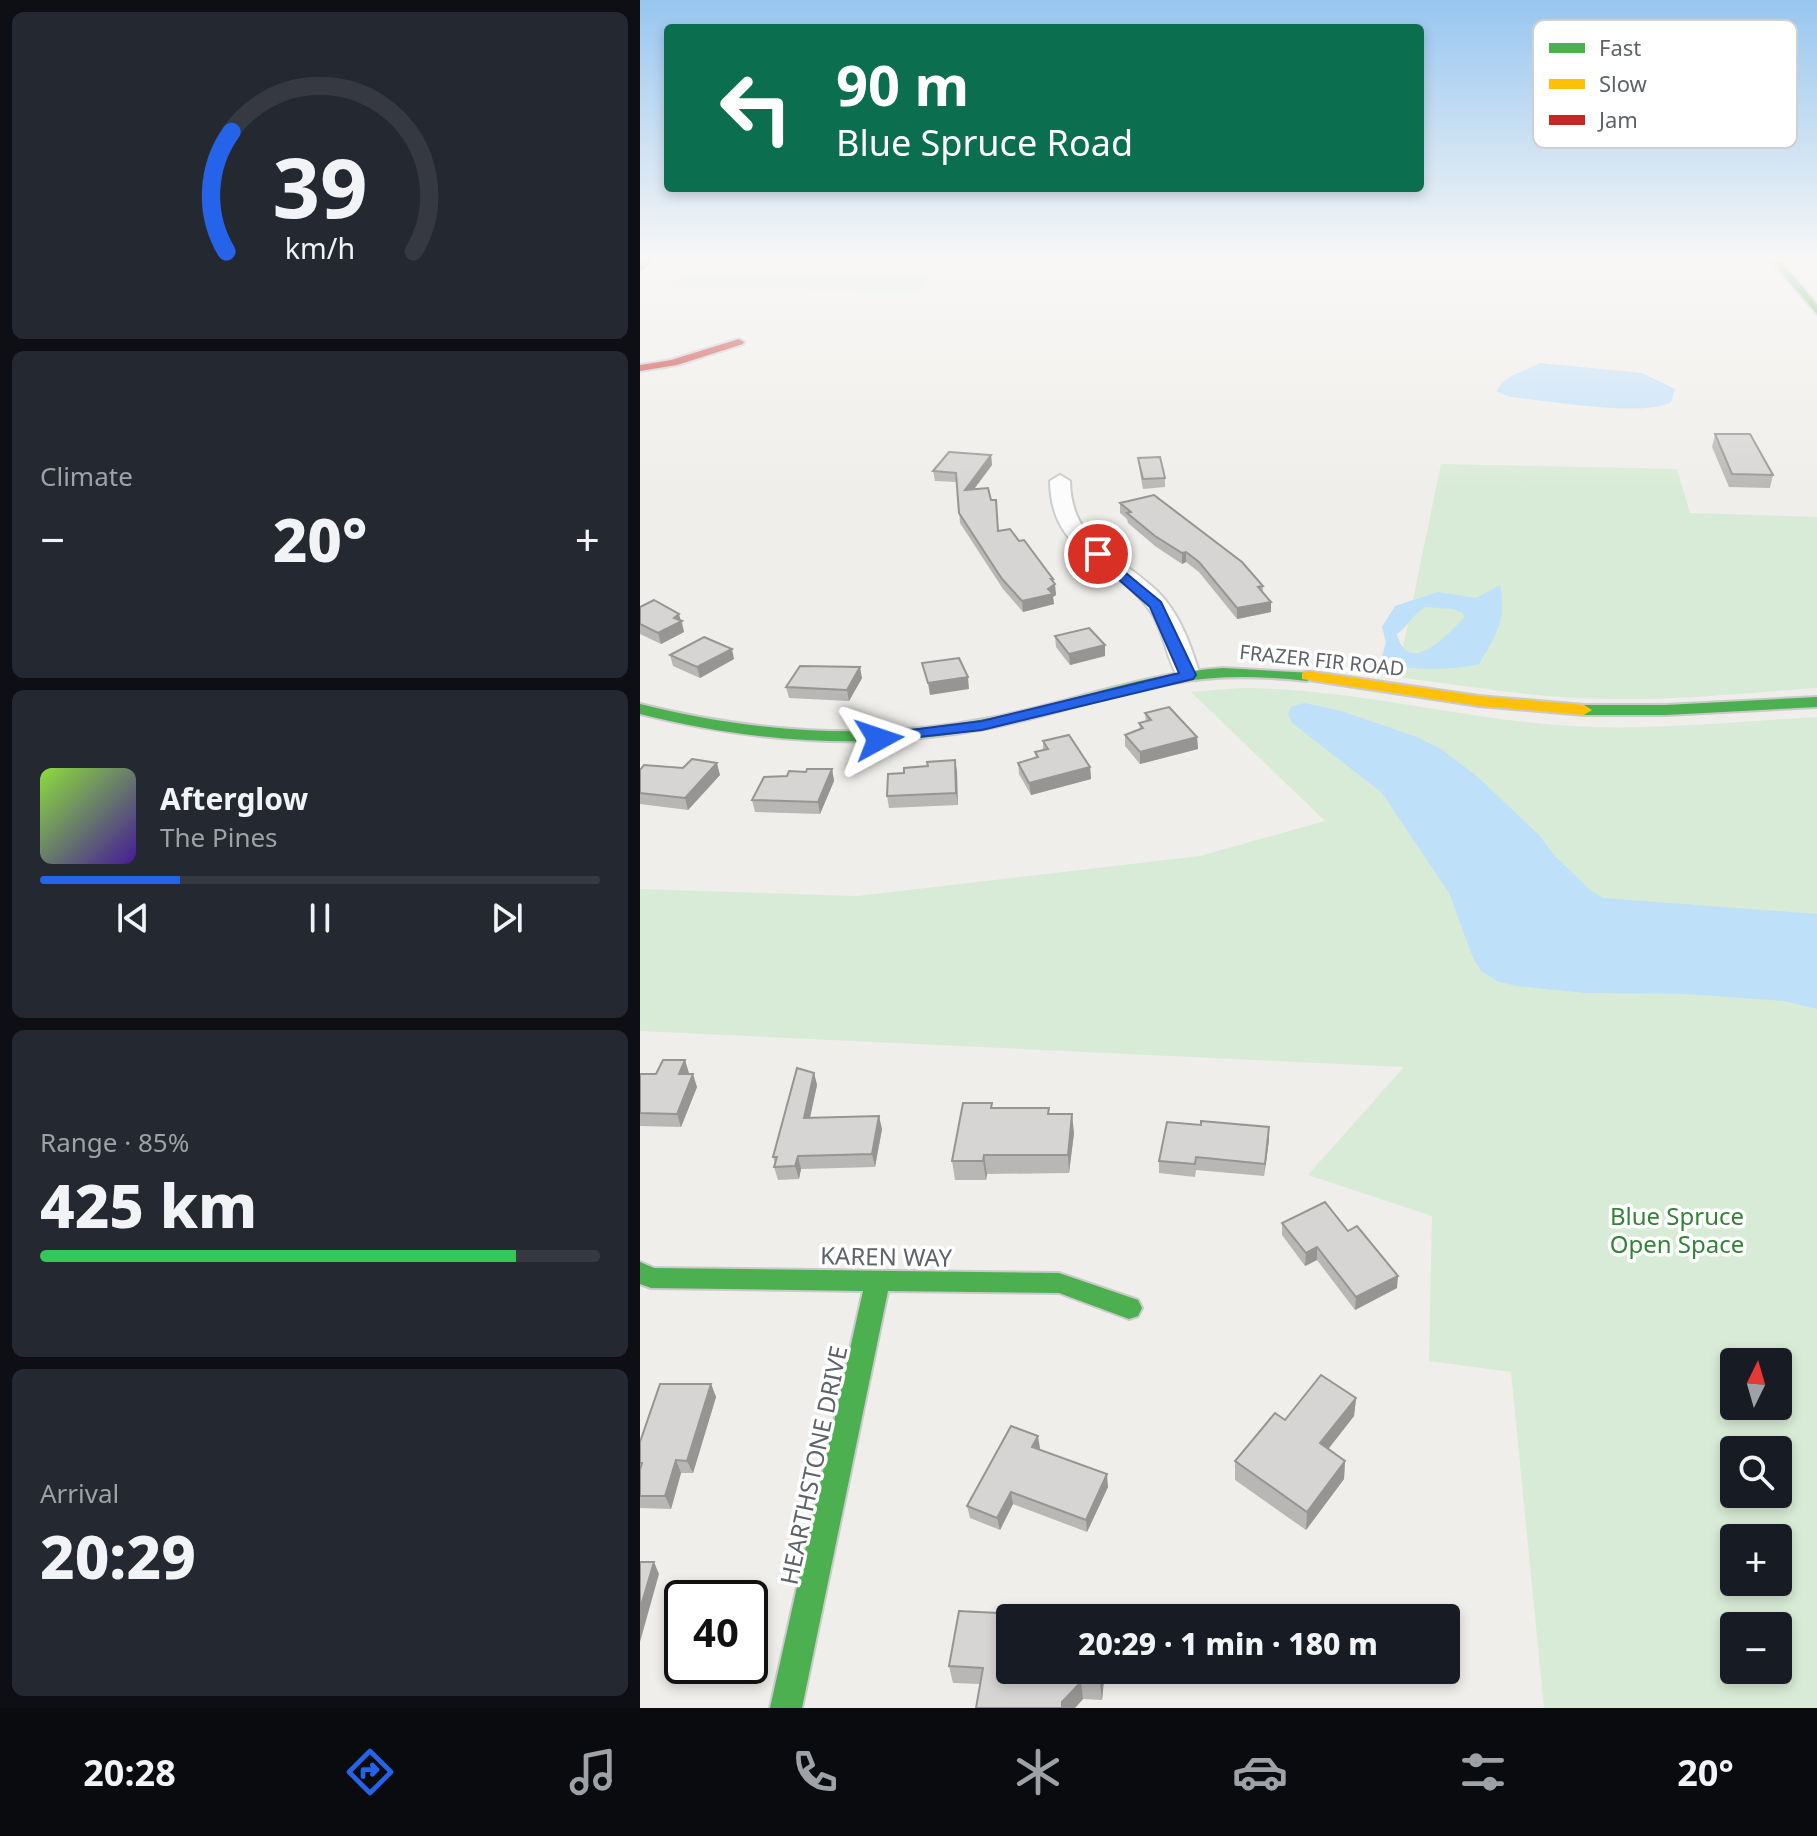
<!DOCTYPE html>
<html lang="en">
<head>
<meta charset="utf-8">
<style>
  :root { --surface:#171b24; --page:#242831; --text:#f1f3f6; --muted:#9ea1a6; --line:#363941; --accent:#2563eb }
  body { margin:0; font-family:"Noto Sans",sans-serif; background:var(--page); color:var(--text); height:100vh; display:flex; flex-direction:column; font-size:30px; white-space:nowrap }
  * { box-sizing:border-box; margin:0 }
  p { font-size:26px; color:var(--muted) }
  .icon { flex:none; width:44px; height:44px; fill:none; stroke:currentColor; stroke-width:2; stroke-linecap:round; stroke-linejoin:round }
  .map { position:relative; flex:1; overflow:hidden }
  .sheet { display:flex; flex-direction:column; gap:12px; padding:12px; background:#0d0f14; width:640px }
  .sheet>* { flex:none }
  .guide { position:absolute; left:24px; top:24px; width:760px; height:168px; border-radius:8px; box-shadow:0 4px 12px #0003; background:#0b6e4f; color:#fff; overflow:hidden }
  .needle { width:52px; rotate:5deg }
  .buttons { position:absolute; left:1080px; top:1348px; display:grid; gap:16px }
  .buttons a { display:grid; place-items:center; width:72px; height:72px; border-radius:8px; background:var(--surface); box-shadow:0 4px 12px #0003; font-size:40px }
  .speed { position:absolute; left:24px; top:1580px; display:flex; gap:16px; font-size:40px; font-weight:700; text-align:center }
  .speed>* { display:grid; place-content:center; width:104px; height:104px; border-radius:50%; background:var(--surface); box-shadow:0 4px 12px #0003; line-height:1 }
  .speed .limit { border:4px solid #111; border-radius:12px; background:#fff; color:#111 }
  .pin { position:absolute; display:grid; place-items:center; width:68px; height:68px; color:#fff; margin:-34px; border:4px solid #fff; border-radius:50%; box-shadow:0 2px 8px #0007 }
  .me { position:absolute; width:88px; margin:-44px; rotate:85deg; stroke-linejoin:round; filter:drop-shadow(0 0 6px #0008) }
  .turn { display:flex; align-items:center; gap:28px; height:168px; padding:0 40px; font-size:36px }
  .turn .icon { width:104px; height:104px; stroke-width:2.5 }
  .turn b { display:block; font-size:56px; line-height:68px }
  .big { font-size:60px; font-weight:800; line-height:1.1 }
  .sheet .widget { flex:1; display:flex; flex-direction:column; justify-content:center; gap:12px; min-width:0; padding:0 28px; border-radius:12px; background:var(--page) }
  .sheet .dial { align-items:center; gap:0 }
  .dial svg { height:208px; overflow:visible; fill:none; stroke:var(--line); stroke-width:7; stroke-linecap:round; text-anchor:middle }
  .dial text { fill:var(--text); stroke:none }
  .song { display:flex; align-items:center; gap:24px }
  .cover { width:96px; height:96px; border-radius:12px; background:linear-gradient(135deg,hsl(90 70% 55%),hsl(260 70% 35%)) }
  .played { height:8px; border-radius:4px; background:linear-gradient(90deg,var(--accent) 25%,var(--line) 25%) }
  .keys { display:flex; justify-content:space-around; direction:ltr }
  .heat { display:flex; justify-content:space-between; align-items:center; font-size:44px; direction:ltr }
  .charge { height:12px; border-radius:6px; background:linear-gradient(90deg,#34c759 85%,var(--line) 0) }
  .trip { position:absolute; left:356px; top:1604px; width:464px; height:80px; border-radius:8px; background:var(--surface); box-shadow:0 4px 12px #0003; font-weight:800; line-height:80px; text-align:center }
  .tab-bar { display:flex; height:128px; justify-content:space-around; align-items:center; background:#090b0e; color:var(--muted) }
  .tab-bar .icon { width:56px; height:56px }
  .tab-bar .selected { color:var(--accent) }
  .tab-bar b { font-size:36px; color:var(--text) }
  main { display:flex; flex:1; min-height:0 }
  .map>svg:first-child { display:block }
  .green { fill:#d8ebd6; fill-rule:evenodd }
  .water { fill:#bfe0f9; fill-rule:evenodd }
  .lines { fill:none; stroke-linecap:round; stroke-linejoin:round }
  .street-casing { stroke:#cbcccc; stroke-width:4 }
  .fast-casing { stroke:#cacacb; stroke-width:4 }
  .slow-casing { stroke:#cacacb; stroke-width:4 }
  .jam-casing { stroke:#cacacb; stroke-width:4 }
  .street { fill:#fdfcfc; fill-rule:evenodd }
  .fast { fill:#4caf50; fill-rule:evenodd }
  .slow { fill:#ffc107; fill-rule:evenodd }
  .jam { fill:#c62828; fill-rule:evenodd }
  .wall { fill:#b8b7b5 }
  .shaded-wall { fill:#969594 }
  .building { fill:#d6d5d3; stroke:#969594; stroke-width:2 }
  .route { fill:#2563eb; stroke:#184099; stroke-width:2 }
  .labels { text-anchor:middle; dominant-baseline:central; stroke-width:7; stroke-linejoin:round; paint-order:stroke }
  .street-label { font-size:20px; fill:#5f6368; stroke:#fff }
  .near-park-label { font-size:24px; fill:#348238; stroke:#fff }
  .near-street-label { font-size:24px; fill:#5f6368; stroke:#fff }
  .key { fill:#fff; stroke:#cfd0d2; stroke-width:2 }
  .key-label { font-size:22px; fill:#5f6368 }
</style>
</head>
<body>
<main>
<section class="sheet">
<div class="widget dial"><svg viewBox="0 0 100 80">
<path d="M14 69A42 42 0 1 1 86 69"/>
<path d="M14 69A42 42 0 0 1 16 23" stroke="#2563eb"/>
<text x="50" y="56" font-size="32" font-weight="700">39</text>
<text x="50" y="72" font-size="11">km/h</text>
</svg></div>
<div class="widget"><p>Climate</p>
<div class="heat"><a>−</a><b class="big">20°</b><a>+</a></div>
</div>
<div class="widget">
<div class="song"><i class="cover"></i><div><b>Afterglow</b><p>The Pines</p></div></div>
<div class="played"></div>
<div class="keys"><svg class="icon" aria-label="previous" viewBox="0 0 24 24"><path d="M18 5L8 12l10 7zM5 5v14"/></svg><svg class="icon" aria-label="pause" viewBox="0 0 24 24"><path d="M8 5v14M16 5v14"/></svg><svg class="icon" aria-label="next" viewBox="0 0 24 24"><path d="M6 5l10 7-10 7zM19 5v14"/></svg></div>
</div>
<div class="widget"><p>Range · 85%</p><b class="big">425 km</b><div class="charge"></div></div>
<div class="widget"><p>Arrival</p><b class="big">20:29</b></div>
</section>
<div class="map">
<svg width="1177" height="1708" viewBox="0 0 1177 1708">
  <rect width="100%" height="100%" fill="#efeeea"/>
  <!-- green -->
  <g class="green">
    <path d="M61 258H305L279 292 29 287Z"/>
    <path d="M801 464 1037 469 1050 513 1177 517V688C1100 693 1022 702 945 698 882 696 819 685 757 677Z"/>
    <path d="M601 688C706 688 810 716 915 725 1002 732 1090 722 1177 717V1708H904L871 1372 789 1361 792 1216 668 1175 764 1067 0 1031V889L217 896 560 856 685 821 551 692ZM1094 1362H1138V1406H1094ZM1094 1450H1138V1494H1094ZM1094 1538H1138V1582H1094ZM1094 1626H1138V1670H1094Z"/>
  </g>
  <!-- water -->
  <g class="water">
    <path d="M900 363 1002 373 1035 389 1031 402C1004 418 904 400 870 397L857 392C862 374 886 372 900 363Z"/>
    <path d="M860 585C867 619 857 634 839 664 819 670 759 672 741 660L746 642 742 627 755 606 798 592 836 598ZM786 607 812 609 823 613 824 618C809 633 768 679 757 634 769 626 773 613 786 607Z"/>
    <path d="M664 703 701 711 777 737 801 749 838 777 899 835 913 854 950 890 963 898 1177 914V1009L1144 1001 1047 994 946 993 876 986 857 981 841 971 833 958 809 893 742 793 652 723 648 714 651 707Z"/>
  </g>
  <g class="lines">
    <!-- street casing -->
    <g class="street-casing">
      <path id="street" d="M420 475 430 481C431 544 479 554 518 592 540 614 551 646 560 675L556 680H540C526 660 525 633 511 612 476 560 411 558 410 481Z"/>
    </g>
    <!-- fast casing -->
    <g class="fast-casing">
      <g id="fast">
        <path d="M1129 258H1138L1177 305V314Z"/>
        <path d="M583 668 672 673 675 676 667 681C623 676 578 675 533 683 471 693 412 716 350 728 232 751 116 743 0 714V704C116 733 232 741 350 718 429 703 503 673 583 668Z"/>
        <path d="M1177 697V707L1026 715H944L936 710 944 705H1026Z"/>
        <path d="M0 1262 14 1268 419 1273 498 1300 502 1308 498 1316 489 1319 419 1293 248 1291 162 1708H130L223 1291 11 1288 0 1284Z"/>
      </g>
    </g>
    <!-- slow casing -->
    <g class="slow-casing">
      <path id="slow" d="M667 671 839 696 944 705 952 710 944 715 839 706 662 679V673Z"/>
    </g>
    <!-- jam casing -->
    <g class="jam-casing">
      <path id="jam" d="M99 339 104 342 103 344 37 365 0 371V365L31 360Z"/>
    </g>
    <!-- street -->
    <use href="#street" class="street"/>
    <!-- fast -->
    <use href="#fast" class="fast"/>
    <!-- slow -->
    <use href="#slow" class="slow"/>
    <!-- jam -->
    <use href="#jam" class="jam"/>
  </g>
  <!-- wall -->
  <g class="wall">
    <path d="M1075 434 1133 475 1130 488 1089 487 1072 447Z"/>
    <path d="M351 455 352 465 333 489 359 531 379 541 413 579 416 595 413 597 414 604 383 612 363 589 320 523 317 482 295 481 293 471Z"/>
    <path d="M498 458 525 478V487L503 489 499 468Z"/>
    <path d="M480 503 623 586V593L631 602V612L597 619 559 572 546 562 542 564 515 546 488 523 487 519 480 513Z"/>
    <path d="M0 607 42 621 44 632 21 644 0 634Z"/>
    <path d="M415 636 465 656 430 665 416 647Z"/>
    <path d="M30 655 94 659 60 678 33 666Z"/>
    <path d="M222 678 209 701 149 698 146 687Z"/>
    <path d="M505 713 557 737 558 749 500 764 485 746V735L500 729 499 723 506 722Z"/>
    <path d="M403 741 450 767 451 779 391 795 379 774 378 763 396 758 395 752 403 750Z"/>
    <path d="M315 760 318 805 249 808 247 796 264 773Z"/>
    <path d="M192 769 194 781 180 814 115 812 112 800 147 776 166 772Z"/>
    <path d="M0 770 80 775 48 810 0 804Z"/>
    <path d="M49 1073V1074L57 1087 41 1127 0 1126V1074Z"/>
    <path d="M174 1073 177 1085 170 1118 242 1129 235 1167 161 1169 159 1179 138 1180 134 1167 135 1163 133 1157Z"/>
    <path d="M353 1108 410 1114 434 1133 429 1173 347 1174 346 1180H315L312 1161Z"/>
    <path d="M561 1125 629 1140 624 1176 556 1170 555 1177 519 1173V1161Z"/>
    <path d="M642 1223 757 1288 715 1310 677 1260 665 1266 642 1235Z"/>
    <path d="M71 1384 76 1397 53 1473H41L31 1509 0 1508V1442Z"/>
    <path d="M716 1398 714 1416 688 1449 705 1461 704 1479 666 1530 595 1480V1461L645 1420Z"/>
    <path d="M400 1448 399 1450 468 1487 447 1532 373 1504 360 1530 330 1518 327 1506Z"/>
    <path d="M309 1666 370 1670H465L462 1700 443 1699 435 1708H336L340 1684 313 1683Z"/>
  </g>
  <!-- shaded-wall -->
  <g class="shaded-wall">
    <path d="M6 258H18L0 272V263Z"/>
    <path d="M351 455 352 465 326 500 325 490Z"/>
    <path d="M546 552V562L542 564V553Z"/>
    <path d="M411 579H413L414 585 415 584 416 595 413 597 414 604 383 612 382 601 408 589Z"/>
    <path d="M631 602V612L597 619V608Z"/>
    <path d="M39 614 44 632 21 644 18 633Z"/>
    <path d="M465 645V656L430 665 429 654Z"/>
    <path d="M92 649 94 659 60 678 57 667Z"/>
    <path d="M220 667 222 678 209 701 207 690Z"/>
    <path d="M328 677 329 689 290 695 288 683Z"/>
    <path d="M557 737 558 749 500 764V752Z"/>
    <path d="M315 760 317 771 318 805 316 793Z"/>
    <path d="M77 763 80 775 48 810 45 798Z"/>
    <path d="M450 767 451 779 391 795 389 783Z"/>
    <path d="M192 769 194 781 180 814 178 802Z"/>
    <path d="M45 1060 49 1073 43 1086 39 1074Z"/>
    <path d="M174 1073 177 1085 167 1131 164 1118Z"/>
    <path d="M53 1074 57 1087 41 1127 37 1114Z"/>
    <path d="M432 1114 434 1133 429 1173 428 1155Z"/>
    <path d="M239 1116 242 1129 235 1167 232 1154Z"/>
    <path d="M629 1127V1140L624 1176 625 1164Z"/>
    <path d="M344 1155 347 1174 346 1180 343 1161Z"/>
    <path d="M158 1156 161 1169 159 1179 155 1166Z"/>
    <path d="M677 1247V1260L665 1266 666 1253Z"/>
    <path d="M758 1276 757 1288 715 1310 716 1297Z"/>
    <path d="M71 1384 76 1397 53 1473 47 1461Z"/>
    <path d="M716 1398 714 1416 679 1461 680 1443Z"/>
    <path d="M398 1436 400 1448 394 1460 392 1447Z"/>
    <path d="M36 1460 41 1473 31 1509 25 1496Z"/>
    <path d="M705 1461 704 1479 666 1530 667 1512Z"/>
    <path d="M467 1474 468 1487 447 1532 446 1520Z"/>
    <path d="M371 1492 373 1504 360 1530 357 1518Z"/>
    <path d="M14 1562 19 1574 0 1642V1609Z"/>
    <path d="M461 1670H465L462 1700 460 1683Z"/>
    <path d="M441 1682 443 1699 435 1708H422V1702Z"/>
  </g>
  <!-- building -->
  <g class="building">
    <path d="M1075 434H1110L1133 475 1092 474Z"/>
    <path d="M309 452 351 455 325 490 348 488 351 500H356L358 531 370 529 379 541 384 540 413 579H411L415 584 408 589 413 594 382 601 362 579 319 513 316 473 293 471Z"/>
    <path d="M520 457 525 478 503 479 498 458Z"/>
    <path d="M514 495 602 562 623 586 618 587 631 602 597 608 559 562 546 552 542 553 515 536 487 513 491 512 480 503Z"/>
    <path d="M14 600 39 614 34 618 42 621 18 633 0 624V607Z"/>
    <path d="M449 628 465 645 429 654 415 636Z"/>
    <path d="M64 637 92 649 57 667 30 655Z"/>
    <path d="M319 658 328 677 288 683 282 663Z"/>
    <path d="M160 666 220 667 207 690 146 687Z"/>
    <path d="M529 707 557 737 500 752 485 735 503 728 499 723 511 720 505 713Z"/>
    <path d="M429 735 450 767 389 783 378 763 398 757 395 752 408 749 403 741Z"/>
    <path d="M52 759 77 763 45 798 0 793V770L4 765 43 768Z"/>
    <path d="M315 760 316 793 247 796 248 774 264 773V768L288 766 287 762Z"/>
    <path d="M167 769H192L178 802 112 800 124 777 147 776 149 771 166 772Z"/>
    <path d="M23 1060H45L39 1074H53L37 1114 0 1113V1074H16Z"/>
    <path d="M157 1068 174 1073 164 1118 239 1116 232 1154 158 1156 155 1166 134 1167 137 1157H133Z"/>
    <path d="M323 1103H352L351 1108H409L408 1114H432L428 1155H344L343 1161H312Z"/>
    <path d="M561 1121 629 1127 625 1164 556 1157 555 1164 519 1161 527 1122 561 1125Z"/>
    <path d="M685 1202 708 1231 717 1226 758 1276 716 1297 677 1247 666 1253 642 1223Z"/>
    <path d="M681 1375 716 1398 680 1443 705 1461 667 1512 595 1461 635 1413 645 1420Z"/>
    <path d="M20 1384H71L47 1461 36 1460 25 1496H0V1470L2 1463H0V1442Z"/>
    <path d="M371 1426 398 1436 392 1447 467 1474 446 1520 371 1492 357 1518 327 1506Z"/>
    <path d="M0 1562H14L0 1609Z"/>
    <path d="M319 1611 458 1618H370V1670H461L460 1683 441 1682 422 1702V1708H336L343 1668 309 1666Z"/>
  </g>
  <!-- sky -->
  <linearGradient id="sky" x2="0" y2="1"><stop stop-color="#97c6ef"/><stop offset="0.52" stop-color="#f8f7f6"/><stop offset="1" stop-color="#f8f7f6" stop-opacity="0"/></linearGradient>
  <rect width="1177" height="497" fill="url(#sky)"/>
  <!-- route -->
  <path class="route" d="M458 550 521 602 556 675 553 679 342 730 233 742 231 739 239 734 342 721 539 673 510 607 453 557 451 554Z"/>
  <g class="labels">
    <!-- street labels -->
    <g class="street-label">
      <text transform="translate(682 660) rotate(6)">FRAZER FIR ROAD</text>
    </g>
    <!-- near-park labels -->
    <g class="near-park-label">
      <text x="1037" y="1215">Blue Spruce<tspan x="1037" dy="28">Open Space</tspan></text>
    </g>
    <!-- near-street labels -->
    <g class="near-street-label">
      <text transform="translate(246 1256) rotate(1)">KAREN WAY</text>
      <text transform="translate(173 1465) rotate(-78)">HEARTHSTONE DRIVE</text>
    </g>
  </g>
  <!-- legend -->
  <rect x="893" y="20" width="264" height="128" rx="12" class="key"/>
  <rect x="909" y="43" width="36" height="10" fill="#4caf50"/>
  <rect x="909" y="79" width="36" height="10" fill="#ffc107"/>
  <rect x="909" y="115" width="36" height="10" fill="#c62828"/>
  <g class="key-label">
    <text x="959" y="56">Fast</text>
    <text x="959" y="92">Slow</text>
    <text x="959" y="128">Jam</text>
  </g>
</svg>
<div class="buttons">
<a><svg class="needle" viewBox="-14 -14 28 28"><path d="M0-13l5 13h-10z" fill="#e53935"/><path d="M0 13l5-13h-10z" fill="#9ea1a6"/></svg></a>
<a><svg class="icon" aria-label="search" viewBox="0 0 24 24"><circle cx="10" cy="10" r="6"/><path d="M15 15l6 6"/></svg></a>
<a>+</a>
<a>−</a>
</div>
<div class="speed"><div class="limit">40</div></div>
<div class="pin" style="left:458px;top:554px;background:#d93025"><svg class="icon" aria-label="arrive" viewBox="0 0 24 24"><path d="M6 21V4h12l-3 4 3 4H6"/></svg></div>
<svg class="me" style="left:239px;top:739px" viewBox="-20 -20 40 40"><path d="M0-17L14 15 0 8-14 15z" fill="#2563eb" stroke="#fff" stroke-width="4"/></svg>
<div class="trip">20:29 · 1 min · 180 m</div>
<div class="guide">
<div class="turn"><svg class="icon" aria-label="left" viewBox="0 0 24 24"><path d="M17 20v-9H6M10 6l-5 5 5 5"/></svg><div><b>90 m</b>Blue Spruce Road</div></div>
</div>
</div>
</main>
<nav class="tab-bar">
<b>20:28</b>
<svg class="icon selected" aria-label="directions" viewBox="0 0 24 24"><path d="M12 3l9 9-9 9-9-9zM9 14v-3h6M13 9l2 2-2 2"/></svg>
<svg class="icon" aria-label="music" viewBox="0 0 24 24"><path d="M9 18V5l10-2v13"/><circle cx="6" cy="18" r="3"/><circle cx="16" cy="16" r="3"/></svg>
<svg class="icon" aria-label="phone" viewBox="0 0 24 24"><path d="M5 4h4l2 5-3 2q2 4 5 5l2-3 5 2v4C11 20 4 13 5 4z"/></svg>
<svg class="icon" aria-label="climate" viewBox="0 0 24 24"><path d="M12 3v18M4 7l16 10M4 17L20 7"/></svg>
<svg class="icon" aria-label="car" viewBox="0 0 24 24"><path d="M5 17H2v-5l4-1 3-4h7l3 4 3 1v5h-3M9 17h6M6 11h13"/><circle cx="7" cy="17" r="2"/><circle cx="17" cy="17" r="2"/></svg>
<svg class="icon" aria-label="filters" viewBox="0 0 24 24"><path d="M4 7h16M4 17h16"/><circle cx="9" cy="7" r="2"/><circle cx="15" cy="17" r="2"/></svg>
<b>20°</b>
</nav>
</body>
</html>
